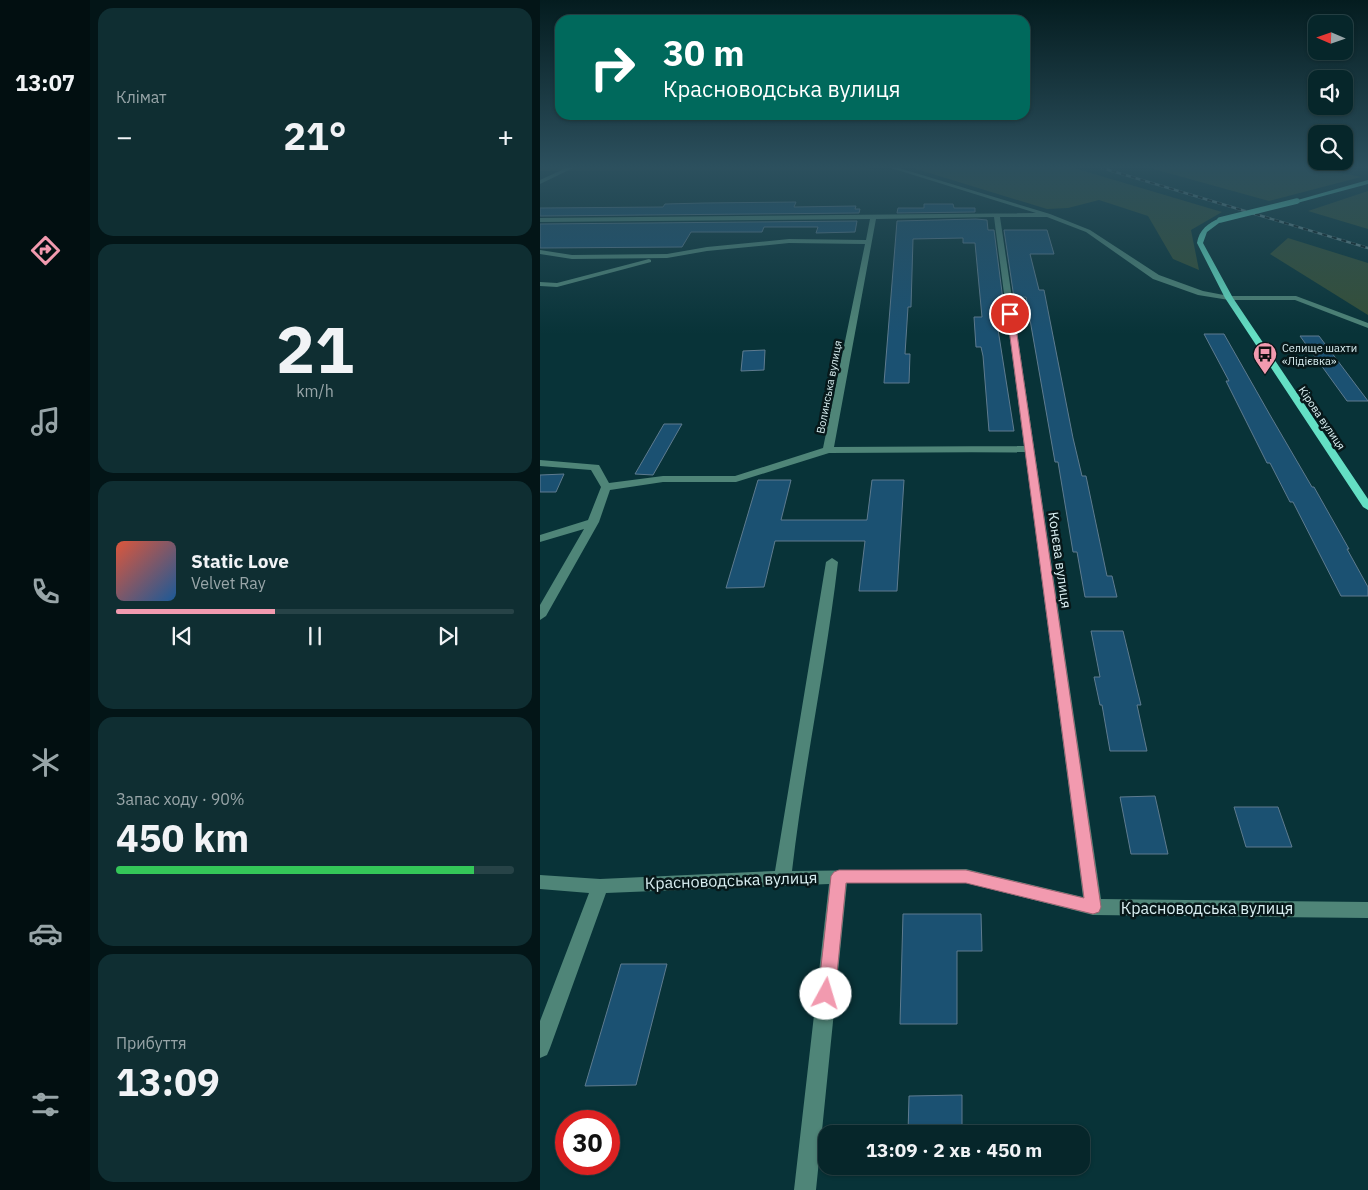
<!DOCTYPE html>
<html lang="uk">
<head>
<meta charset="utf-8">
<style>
  :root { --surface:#06262a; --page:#0f2e32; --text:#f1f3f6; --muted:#98a5a8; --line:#274347; --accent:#f29aaf }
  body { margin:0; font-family:"IBM Plex Sans",sans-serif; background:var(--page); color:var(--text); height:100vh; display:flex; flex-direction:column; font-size:19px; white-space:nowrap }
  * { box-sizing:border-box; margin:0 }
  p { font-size:16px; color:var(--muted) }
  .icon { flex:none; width:28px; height:28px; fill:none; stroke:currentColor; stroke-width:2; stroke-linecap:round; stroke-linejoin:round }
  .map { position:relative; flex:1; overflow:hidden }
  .sheet { display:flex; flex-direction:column; gap:8px; padding:8px; background:#031517; width:450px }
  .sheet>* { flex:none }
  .guide { position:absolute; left:15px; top:15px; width:475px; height:105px; border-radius:15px; box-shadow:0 1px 4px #0004,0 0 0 1px var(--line); background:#00695c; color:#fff; overflow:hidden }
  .needle { width:32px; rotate:272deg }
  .tools { position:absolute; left:768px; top:15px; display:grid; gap:10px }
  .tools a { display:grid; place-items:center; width:45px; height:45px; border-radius:10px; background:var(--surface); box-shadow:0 1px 4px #0004,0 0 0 1px var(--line); font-size:25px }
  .speed { position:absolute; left:15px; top:1110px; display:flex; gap:10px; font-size:25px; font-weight:700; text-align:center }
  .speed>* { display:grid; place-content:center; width:65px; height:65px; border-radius:50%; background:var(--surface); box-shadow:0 1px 4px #0004,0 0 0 1px var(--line); line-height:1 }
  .speed .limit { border:8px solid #d22; background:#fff; color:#111 }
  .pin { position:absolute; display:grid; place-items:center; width:42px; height:42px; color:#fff; margin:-21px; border:2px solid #fff; border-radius:50%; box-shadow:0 1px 5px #0007 }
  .me { position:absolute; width:55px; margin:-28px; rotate:6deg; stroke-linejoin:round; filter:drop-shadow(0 0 4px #0008) }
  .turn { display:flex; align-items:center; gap:18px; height:105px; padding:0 25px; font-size:22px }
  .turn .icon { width:65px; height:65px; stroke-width:2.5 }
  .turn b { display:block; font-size:35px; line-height:42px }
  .big { font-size:38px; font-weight:700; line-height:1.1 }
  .sheet .widget { flex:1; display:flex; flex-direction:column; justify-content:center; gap:8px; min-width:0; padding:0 18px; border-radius:15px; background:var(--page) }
  .sheet .dial { align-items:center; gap:0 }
  .dial b { font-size:65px; line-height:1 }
  .song { display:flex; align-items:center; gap:15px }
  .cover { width:60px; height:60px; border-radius:8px; background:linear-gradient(135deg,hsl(10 70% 55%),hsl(210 70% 35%)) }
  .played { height:5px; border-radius:2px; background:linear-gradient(90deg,var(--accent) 40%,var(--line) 40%) }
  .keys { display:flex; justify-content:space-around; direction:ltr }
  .heat { display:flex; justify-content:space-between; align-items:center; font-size:28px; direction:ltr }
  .charge { height:8px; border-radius:4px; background:linear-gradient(90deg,#34c759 90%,var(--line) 0) }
  .trip { position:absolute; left:278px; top:1125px; width:272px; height:50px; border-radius:15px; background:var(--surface); box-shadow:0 1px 4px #0004,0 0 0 1px var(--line); font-weight:700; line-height:50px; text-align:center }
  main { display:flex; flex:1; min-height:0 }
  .menu { display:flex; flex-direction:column; width:90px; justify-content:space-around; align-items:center; background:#020f11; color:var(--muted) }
  .menu .icon { width:35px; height:35px }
  .menu .on { color:var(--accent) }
  .menu b { font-size:22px; color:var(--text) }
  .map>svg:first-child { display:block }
  .green { fill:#354f36 }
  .building { fill:#1b5172; stroke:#5e7b8f }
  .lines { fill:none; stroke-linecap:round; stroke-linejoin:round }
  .minor { fill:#4f8578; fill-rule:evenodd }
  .major { fill:#64dfc4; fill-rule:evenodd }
  .rail-casing { stroke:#698a8e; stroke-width:2.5 }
  .rail { stroke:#07181a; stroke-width:2; stroke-dasharray:5; stroke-linecap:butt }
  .major-bridge { stroke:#64dfc4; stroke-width:5.5 }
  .route { fill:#f29aaf; stroke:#9d6472 }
  .labels { text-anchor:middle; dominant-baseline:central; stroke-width:5; stroke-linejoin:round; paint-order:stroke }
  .far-poi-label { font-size:11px; fill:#daeff2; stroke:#07181a; text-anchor:start }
  .far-street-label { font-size:11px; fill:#daeff2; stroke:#07181a }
  .street-label { font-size:14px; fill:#daeff2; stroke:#07181a }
  .near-street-label { font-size:16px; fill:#daeff2; stroke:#07181a }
</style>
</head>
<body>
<main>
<nav class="menu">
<b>13:07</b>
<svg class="icon on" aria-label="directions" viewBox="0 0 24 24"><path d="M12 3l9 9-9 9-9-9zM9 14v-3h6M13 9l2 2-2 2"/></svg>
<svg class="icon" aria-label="music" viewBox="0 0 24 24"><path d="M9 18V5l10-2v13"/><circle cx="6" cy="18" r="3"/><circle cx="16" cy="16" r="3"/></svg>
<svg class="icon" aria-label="phone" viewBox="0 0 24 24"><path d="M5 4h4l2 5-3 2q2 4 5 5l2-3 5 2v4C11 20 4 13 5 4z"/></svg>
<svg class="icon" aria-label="climate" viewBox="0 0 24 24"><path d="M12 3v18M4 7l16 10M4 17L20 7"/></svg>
<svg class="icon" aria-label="car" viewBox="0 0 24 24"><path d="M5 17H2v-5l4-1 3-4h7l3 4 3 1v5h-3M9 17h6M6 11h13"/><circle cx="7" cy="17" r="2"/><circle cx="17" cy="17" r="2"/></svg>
<svg class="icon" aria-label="filters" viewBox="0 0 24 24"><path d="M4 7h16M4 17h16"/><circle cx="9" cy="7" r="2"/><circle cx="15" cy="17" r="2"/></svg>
</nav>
<section class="sheet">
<div class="widget"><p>Клімат</p>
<div class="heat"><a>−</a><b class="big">21°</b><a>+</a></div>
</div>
<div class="widget dial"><b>21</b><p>km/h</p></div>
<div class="widget">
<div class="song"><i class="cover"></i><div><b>Static Love</b><p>Velvet Ray</p></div></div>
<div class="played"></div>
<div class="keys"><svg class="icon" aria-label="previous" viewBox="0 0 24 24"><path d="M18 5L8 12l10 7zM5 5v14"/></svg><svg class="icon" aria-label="pause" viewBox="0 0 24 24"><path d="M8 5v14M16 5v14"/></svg><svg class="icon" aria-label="next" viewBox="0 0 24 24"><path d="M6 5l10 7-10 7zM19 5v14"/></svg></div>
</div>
<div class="widget"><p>Запас ходу · 90%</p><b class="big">450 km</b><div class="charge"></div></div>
<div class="widget"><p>Прибуття</p><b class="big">13:09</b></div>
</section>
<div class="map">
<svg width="828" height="1190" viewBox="0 0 828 1190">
  <rect width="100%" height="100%" fill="#083338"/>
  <!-- green -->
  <g class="green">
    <path d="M0 168H328L334 170 0 171Z"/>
    <path d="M373 168H534L682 212 651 230 659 270 633 259 608 216 559 200 528 208 507 209Z"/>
    <path d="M610 168H778L821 177 729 201Z"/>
    <path d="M828 191V229L768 211Z"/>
    <path d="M748 238 828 263V315L730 254Z"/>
  </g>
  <!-- building -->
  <g class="building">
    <path d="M256 202 254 207 316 206 315 209H320L319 213 0 216V208L123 207 125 204 164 203Z"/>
    <path d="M384 204H413L414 208H435V212L357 213 358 208H384Z"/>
    <path d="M436 219 447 220 448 230H454L463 300H459L462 323H457L474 431H449L443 356 441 347H436L434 317H442L435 243H423V238L373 239 371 307H368L365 354H370L369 383H344L357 221Z"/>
    <path d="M317 221 315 232 276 233 278 227H224L222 232H151L142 247 0 248V224Z"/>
    <path d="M464 230H507L514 254H490L499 290H504L533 438 542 476H546L567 576H572L577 597H545L537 552H533L518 462H515L486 297 474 298Z"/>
    <path d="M664 334H684L730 415 772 487H774L809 549H807L828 587V596H801L753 502H750L730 463H727L686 381H689Z"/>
    <path d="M760 336H779L828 401H807Z"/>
    <path d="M225 350 224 370 201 371 203 351Z"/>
    <path d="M124 424H142L113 475 95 474Z"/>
    <path d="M24 474 16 492H0V475Z"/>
    <path d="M218 480H251L241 520H327L332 480H364L357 591H319L325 541H235L224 587 186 588Z"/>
    <path d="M551 631H583L601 705H597L607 751H570L562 705H560L554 677H560Z"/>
    <path d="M615 796 628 854H591L580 797Z"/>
    <path d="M694 807H738L752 847H706Z"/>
    <path d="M363 914H441L442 951H417V1024H360Z"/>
    <path d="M81 964H127L96 1085 45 1086Z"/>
    <path d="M422 1095V1134H368L369 1096Z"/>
  </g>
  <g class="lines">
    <!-- minor -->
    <g class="minor">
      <path d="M26 168H33L0 184V180Z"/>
      <path d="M351 168H359L510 214 550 230 619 275 663 291 689 296H756L828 323V328L755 300H689L658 295 613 279 546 232 507 217H460L561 899 828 902V918L553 915 426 883H307L276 1190H254L289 884 66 893 10 1048 7 1055 0 1058V1021L49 893 0 889V875L60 879 235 871 286 562 292 558 298 562C286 665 264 767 252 871L426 869 543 897 485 452 289 453 196 482H123L70 490 59 522 6 616 0 620V605L44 529 0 542V535L48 520 61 487 51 470 0 466V460L59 465 69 483 123 476H195L283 448 325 244 249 243 167 251 127 258 32 259 0 254V250L32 255 127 254 167 247 249 239 326 240 330 219 0 222V218L496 213ZM454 217 484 446 294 447 336 219Z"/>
      <path d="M109 259 111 260V262L17 287 0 286V282L17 283Z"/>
    </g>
    <!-- major -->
    <g class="major">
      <path d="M828 180V184L757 203 754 201Z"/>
      <path d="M680 218 683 220 667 232 663 243 693 298 828 499V510L823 507 685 298 657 243C659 230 668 223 680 218Z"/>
    </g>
    <!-- rail casing -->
    <g class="rail-casing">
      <path id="rail" d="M562 168 828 248"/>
    </g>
    <!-- rail -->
    <use href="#rail" class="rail"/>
    <!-- major-bridge -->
    <path class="major-bridge" d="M680 220 757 201"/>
  </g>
  <!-- sky -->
  <linearGradient id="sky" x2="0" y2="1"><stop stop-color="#041c1f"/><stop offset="0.5" stop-color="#2c505e"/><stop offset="1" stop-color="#2c505e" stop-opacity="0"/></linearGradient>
  <rect width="828" height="334" fill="url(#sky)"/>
  <!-- route -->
  <path class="route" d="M470 312 474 314 561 907 559 912 553 914 426 883H306L295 994 293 1000 286 1002 280 1000 278 994 291 876 294 872 299 870H426L544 898 467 314Z"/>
  <!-- icons -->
  <defs>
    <g id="bus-pin" transform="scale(1.25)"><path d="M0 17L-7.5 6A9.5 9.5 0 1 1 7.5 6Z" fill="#f29aaf" stroke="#07181a"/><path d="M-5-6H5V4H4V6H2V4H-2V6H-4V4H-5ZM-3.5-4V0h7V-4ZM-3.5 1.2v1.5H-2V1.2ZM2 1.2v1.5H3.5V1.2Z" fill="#111"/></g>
  </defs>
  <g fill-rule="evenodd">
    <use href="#bus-pin" x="725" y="354"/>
  </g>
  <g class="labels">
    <!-- far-poi labels -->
    <g class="far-poi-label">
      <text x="742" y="348">Селище шахти<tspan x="742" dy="13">«Лідієвка»</tspan></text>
    </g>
    <!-- far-street labels -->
    <g class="far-street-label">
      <text transform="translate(289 387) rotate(-79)">Волинська вулиця</text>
      <text transform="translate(782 418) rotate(56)">Кірова вулиця</text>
    </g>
    <!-- street labels -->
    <g class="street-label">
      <text transform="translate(520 560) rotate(82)">Конєва вулиця</text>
    </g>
    <!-- near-street labels -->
    <g class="near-street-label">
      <text transform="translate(191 880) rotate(-2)">Красноводська вулиця</text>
      <text x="667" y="908">Красноводська вулиця</text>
    </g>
  </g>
</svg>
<div class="tools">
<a><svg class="needle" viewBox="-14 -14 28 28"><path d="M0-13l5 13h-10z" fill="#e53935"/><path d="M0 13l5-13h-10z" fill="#98a5a8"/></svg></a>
<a><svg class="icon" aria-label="sound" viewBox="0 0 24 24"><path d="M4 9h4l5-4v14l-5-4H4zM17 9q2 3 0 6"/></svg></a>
<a><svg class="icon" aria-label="search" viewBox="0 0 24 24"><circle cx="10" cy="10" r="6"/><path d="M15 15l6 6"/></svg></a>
</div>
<div class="speed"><div class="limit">30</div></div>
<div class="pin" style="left:470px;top:314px;background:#d93025"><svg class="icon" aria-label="arrive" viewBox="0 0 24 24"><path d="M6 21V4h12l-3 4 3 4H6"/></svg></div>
<svg class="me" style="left:286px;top:994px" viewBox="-20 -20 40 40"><circle r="19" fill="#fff"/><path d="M0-13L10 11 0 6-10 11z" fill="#f29aaf"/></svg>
<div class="trip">13:09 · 2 хв · 450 m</div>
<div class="guide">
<div class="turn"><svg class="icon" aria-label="right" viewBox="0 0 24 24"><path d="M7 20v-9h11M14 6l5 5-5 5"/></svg><div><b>30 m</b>Красноводська вулиця</div></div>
</div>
</div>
</main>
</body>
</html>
